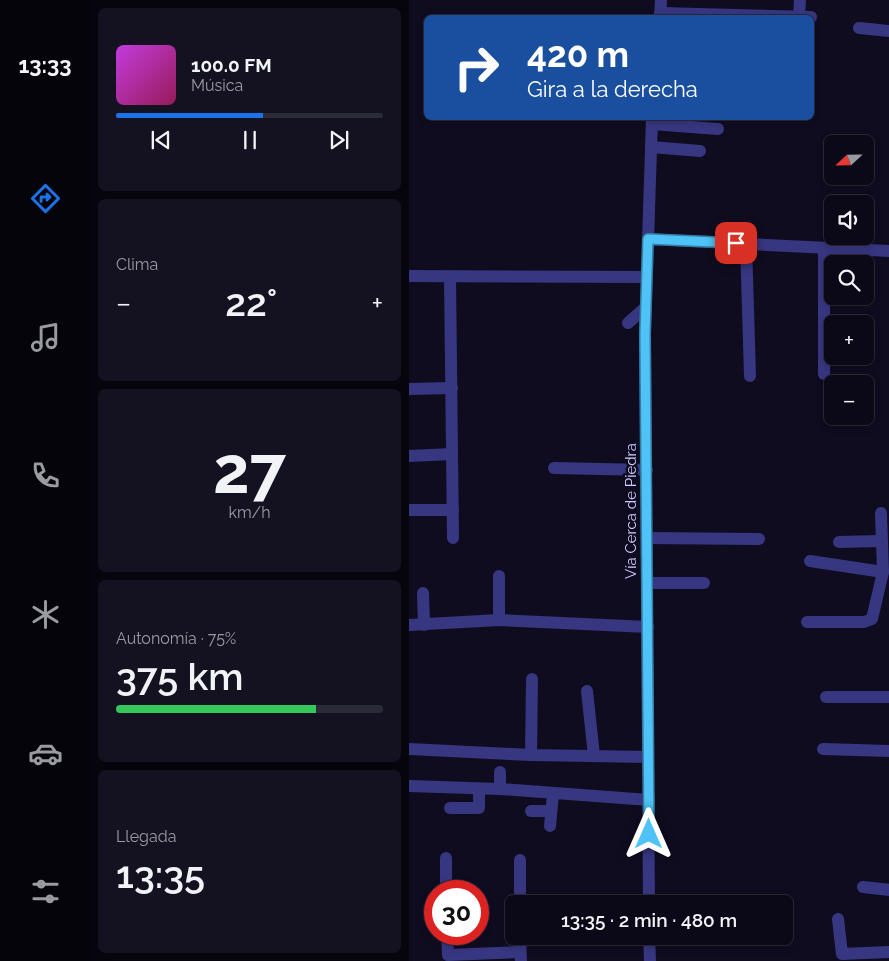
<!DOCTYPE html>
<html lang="es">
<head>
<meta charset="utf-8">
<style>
  :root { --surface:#0b0918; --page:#141221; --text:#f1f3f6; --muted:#9a9aa2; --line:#2b2a37; --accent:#1a73e8 }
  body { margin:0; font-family:Raleway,sans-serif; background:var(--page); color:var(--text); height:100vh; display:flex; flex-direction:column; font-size:19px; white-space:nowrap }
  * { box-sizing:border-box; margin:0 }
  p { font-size:16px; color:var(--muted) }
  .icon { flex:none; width:28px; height:28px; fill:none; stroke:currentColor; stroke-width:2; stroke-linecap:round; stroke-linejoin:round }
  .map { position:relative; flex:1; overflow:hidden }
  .panel { display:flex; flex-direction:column; gap:8px; padding:8px; background:#06050d; width:319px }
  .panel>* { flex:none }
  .guide { position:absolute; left:15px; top:15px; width:390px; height:105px; border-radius:8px; box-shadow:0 2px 8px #0003,0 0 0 1px var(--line); background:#1a4fa0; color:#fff; overflow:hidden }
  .needle { width:32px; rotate:248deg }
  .controls { position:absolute; left:415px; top:135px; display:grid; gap:10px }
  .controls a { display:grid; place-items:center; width:50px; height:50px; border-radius:8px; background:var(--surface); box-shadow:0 2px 8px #0003,0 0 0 1px var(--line); font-size:25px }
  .speed { position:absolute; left:15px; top:880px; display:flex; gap:10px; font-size:25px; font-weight:700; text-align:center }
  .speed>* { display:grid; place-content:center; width:65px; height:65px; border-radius:50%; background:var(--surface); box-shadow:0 2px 8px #0003,0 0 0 1px var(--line); line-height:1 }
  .speed .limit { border:8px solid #d22; background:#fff; color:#111 }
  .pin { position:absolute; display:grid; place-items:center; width:42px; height:42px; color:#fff; margin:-21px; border-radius:10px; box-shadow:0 2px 8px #0006 }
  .me { position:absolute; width:55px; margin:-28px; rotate:0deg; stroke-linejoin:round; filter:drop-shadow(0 0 4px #0008) }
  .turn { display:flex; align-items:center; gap:18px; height:105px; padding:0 20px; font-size:22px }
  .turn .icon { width:65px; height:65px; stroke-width:2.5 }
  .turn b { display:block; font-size:35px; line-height:42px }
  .big { font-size:38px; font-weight:600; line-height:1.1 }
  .panel .widget { flex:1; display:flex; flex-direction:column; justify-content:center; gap:8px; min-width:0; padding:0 18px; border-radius:8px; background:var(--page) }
  .panel .dial { align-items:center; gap:0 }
  .dial b { font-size:65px; line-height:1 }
  .song { display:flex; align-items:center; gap:15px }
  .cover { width:60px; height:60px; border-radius:8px; background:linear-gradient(135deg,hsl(290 70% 55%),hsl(330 70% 35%)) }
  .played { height:5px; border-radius:2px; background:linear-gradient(90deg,var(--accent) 55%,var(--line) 55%) }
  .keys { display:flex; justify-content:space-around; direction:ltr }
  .heat { display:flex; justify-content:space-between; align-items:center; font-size:28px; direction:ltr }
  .charge { height:8px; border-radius:4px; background:linear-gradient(90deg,#34c759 75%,var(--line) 0) }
  .trip { position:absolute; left:96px; top:895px; width:288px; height:50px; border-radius:8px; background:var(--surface); box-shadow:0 2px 8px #0003,0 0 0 1px var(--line); font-weight:600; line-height:50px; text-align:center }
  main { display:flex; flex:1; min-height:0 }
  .menu { display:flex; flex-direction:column; width:90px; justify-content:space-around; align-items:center; background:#04040a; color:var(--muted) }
  .menu .icon { width:35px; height:35px }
  .menu .active { color:var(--accent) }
  .menu b { font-size:22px; color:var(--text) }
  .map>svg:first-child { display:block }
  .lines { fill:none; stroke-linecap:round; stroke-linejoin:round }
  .minor { stroke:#373680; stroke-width:12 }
  .route-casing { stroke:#337fa1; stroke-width:12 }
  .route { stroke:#4fc3f7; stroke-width:9 }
  .labels { text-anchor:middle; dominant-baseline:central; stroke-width:5; stroke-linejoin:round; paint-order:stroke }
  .street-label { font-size:15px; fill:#d0cbff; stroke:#0f0c20 }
</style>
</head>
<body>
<main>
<nav class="menu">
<b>13:33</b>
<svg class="icon active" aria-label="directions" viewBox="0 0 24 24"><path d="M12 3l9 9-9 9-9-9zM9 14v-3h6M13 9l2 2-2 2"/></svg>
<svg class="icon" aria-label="music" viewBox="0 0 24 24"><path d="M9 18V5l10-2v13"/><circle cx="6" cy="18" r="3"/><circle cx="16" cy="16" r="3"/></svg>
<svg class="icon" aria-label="phone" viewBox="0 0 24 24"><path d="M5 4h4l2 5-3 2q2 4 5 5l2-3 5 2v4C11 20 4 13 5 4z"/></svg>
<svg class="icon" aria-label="climate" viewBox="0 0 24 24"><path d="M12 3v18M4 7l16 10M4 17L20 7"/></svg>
<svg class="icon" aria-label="car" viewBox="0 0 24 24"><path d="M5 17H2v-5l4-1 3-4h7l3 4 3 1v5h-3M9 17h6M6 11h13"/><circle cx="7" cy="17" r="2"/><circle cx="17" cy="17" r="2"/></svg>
<svg class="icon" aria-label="filters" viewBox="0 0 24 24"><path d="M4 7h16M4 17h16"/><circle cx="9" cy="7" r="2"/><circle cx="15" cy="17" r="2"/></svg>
</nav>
<section class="panel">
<div class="widget">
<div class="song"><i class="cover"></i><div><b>100.0 FM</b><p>Música</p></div></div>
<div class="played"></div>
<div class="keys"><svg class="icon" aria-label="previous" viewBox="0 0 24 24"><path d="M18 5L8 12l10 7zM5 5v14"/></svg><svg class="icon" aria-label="pause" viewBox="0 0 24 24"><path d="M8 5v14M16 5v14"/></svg><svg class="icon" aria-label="next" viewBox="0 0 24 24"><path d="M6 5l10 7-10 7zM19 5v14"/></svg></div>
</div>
<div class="widget"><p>Clima</p>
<div class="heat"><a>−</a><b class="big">22°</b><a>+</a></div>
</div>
<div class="widget dial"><b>27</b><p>km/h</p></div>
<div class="widget"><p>Autonomía · 75%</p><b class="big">375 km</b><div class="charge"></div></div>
<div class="widget"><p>Llegada</p><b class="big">13:35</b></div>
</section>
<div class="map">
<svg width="481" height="961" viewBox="0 0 481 961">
  <rect width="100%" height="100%" fill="#0f0c20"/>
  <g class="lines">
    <!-- minor -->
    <g class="minor">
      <path d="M251 13 402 17"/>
      <path d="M390 16 391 0"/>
      <path d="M251 18 252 0"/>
      <path d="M450 28 481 31"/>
      <path d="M243 124 309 129"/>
      <path d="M242 147 291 151"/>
      <path d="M239 239 481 251"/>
      <path d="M337 244 341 376"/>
      <path d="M0 276 238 277"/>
      <path d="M41 277 44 538"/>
      <path d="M219 323 237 307"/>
      <path d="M415 374V248"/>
      <path d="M0 389 43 388"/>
      <path d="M0 456 43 454"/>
      <path d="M145 468 238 470"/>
      <path d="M0 510H44"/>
      <path d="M238 538 350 539"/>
      <path d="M430 542 472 541"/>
      <path d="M401 561 474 572"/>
      <path d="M239 583H295"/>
      <path d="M14 593 15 625"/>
      <path d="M90 620V576"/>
      <path d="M398 622H455L463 619 474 572 472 513"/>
      <path d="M0 625 90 620 239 627"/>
      <path d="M178 691 185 756"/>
      <path d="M417 697H481"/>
      <path d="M0 749 122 755 239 757"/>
      <path d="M414 749 481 751"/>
      <path d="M122 755 123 679"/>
      <path d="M0 786 91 789 240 800"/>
      <path d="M91 789V772"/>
      <path d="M41 808H70V789"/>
      <path d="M122 811H141"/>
      <path d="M141 826 144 794"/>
      <path d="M37 858V891"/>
      <path d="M111 860V904"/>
      <path d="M454 887 481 890"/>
      <path d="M240 904 236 334 243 118"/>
      <path d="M429 919 433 954 481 952"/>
      <path d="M38 934 39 955 111 952"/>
      <path d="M111 936 112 961"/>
      <path d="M240 936 241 961"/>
    </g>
  </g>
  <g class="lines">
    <!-- route casing -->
    <g class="route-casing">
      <path id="route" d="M240 834 236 334 239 239 327 243"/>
    </g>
    <!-- route -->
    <use href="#route" class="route"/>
  </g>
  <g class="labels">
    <!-- street labels -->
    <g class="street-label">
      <text transform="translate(222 511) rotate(-90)">Vía Cerca de Piedra</text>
    </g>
  </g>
</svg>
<div class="controls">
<a><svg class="needle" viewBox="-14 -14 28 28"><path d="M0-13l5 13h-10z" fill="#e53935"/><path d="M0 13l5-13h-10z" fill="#9a9aa2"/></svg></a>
<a><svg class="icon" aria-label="sound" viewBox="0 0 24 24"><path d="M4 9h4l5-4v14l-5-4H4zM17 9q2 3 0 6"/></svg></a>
<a><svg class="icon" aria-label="search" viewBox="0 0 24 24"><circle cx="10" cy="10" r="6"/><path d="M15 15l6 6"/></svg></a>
<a>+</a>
<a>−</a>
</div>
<div class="speed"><div class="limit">30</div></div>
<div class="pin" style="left:327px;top:243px;background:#d93025"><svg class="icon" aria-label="arrive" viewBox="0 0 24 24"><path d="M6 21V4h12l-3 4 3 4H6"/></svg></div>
<svg class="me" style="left:240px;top:834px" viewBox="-20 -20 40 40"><path d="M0-17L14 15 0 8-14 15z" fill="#4fc3f7" stroke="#fff" stroke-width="4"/></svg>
<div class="trip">13:35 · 2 min · 480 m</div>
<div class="guide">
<div class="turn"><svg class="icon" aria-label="right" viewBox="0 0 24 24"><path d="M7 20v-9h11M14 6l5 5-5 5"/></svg><div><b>420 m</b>Gira a la derecha</div></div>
</div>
</div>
</main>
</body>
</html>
